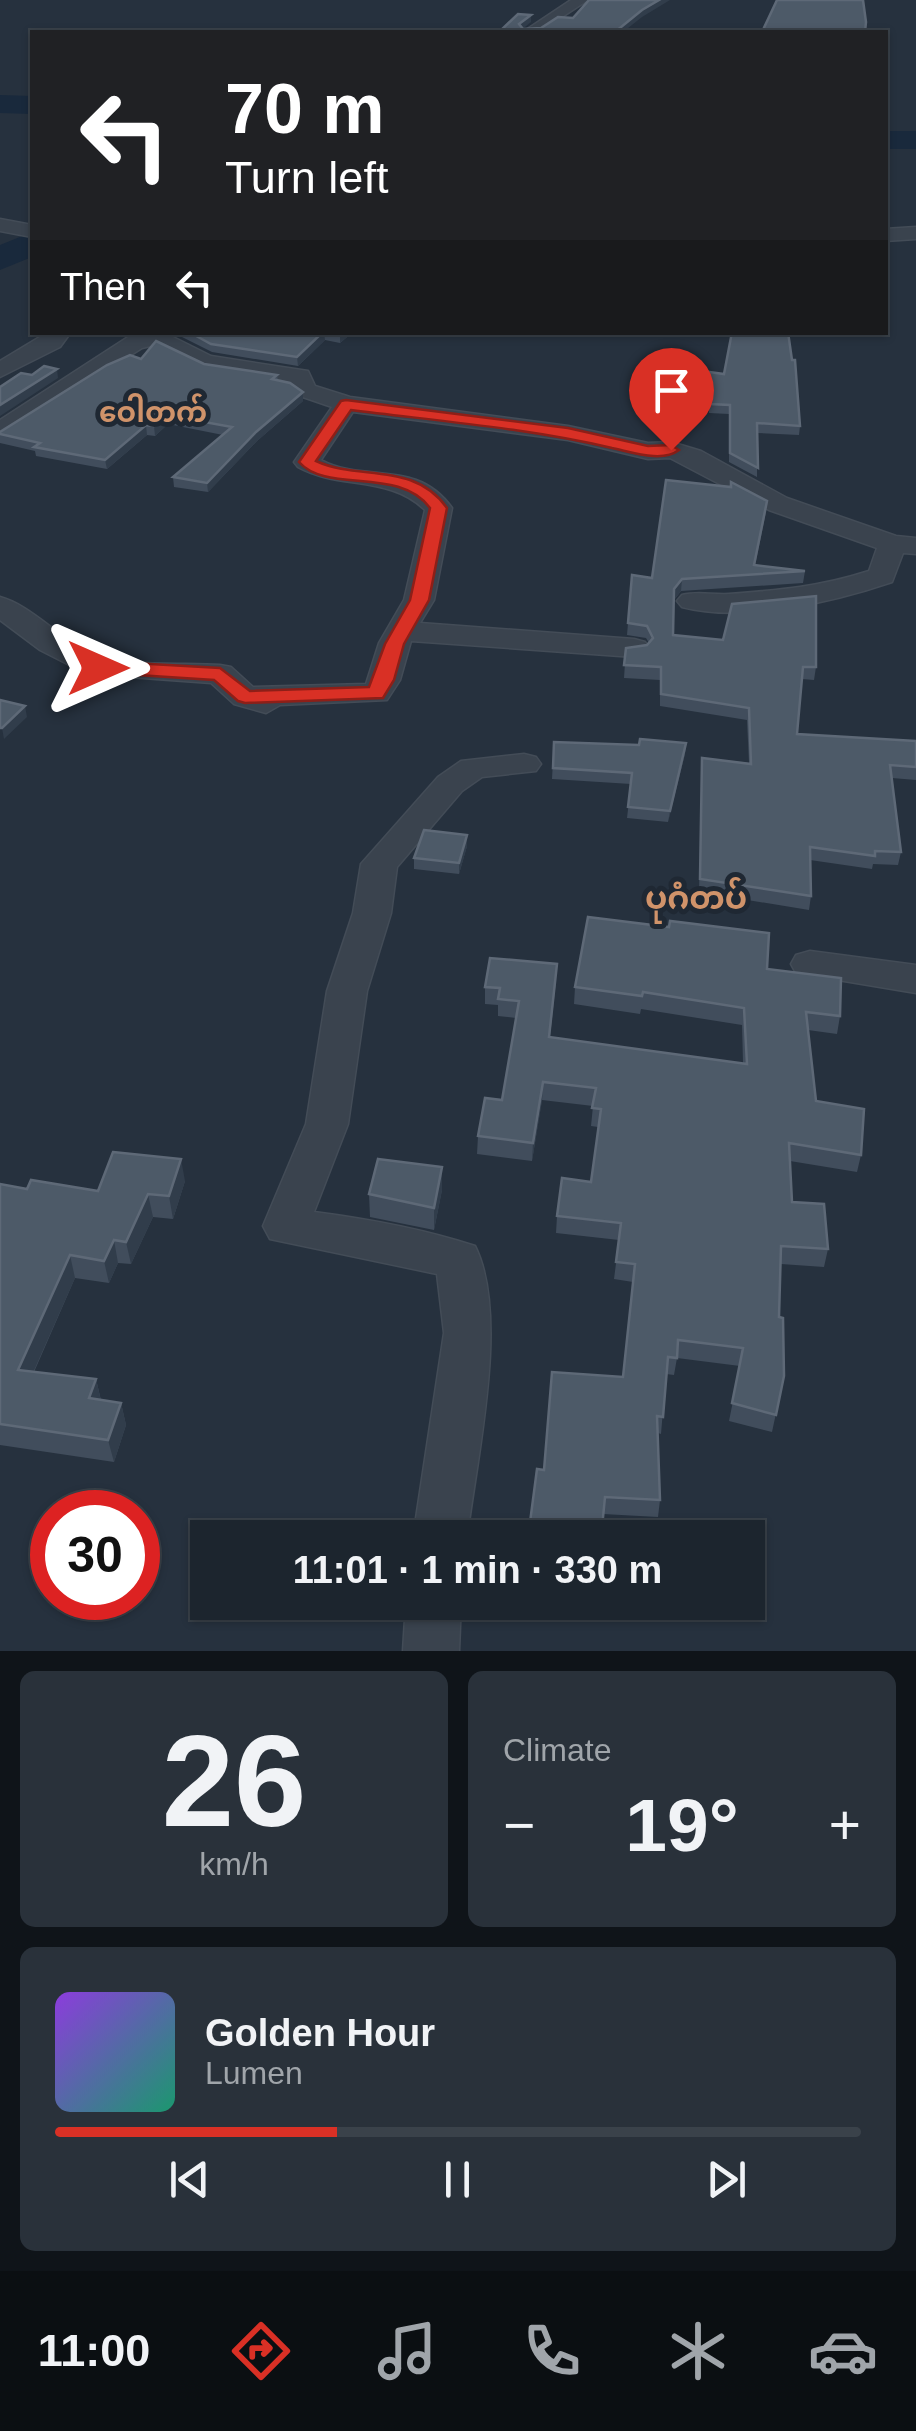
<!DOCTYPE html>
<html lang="en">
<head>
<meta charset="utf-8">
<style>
  :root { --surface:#1c252e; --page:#29313a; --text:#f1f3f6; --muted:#a0a5aa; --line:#3a424a; --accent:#d93025 }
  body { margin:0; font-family:Helvetica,"Noto Sans Myanmar",sans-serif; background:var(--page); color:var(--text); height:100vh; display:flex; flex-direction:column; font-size:38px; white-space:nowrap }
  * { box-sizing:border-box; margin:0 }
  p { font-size:32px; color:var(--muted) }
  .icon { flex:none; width:55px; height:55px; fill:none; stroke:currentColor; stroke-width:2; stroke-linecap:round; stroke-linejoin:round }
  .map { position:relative; height:1651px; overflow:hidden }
  .side { display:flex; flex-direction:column; gap:20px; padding:20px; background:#0f1419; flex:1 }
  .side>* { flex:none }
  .guide { position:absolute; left:30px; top:30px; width:858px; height:305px; border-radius:0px; box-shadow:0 2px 8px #0004,0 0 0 2px var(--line); background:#202124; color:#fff; overflow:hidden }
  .speed { position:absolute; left:30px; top:1490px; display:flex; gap:20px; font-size:50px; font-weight:700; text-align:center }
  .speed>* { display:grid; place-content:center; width:130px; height:130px; border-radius:50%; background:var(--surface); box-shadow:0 2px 8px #0004,0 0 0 2px var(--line); line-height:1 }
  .speed .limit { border:15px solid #d22; background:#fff; color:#111 }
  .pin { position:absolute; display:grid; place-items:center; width:85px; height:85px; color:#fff; margin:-102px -42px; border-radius:50% 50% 50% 0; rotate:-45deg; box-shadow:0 0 10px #0007 }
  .pin .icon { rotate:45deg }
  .me { position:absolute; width:110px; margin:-55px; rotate:90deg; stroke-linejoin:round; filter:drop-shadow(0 0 8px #0008) }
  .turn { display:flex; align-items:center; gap:35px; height:210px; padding:0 30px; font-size:45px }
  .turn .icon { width:130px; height:130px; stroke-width:2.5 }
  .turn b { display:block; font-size:70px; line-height:85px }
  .then { display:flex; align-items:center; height:95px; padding:0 30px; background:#0003; gap:20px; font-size:38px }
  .big { font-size:75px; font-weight:700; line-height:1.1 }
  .side .tile { flex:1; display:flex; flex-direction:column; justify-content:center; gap:15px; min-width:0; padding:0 35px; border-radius:15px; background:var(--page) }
  .side .dial { align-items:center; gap:0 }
  .dial b { font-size:130px; line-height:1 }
  .song { display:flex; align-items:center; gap:30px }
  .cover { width:120px; height:120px; border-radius:15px; background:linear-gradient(135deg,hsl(270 70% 55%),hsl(160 70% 35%)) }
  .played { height:10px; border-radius:5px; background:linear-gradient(90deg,var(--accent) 35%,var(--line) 35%) }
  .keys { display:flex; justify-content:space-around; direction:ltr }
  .heat { display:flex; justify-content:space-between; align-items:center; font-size:55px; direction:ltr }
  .side .tiles { flex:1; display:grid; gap:20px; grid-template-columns:1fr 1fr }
  .tile:last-child { grid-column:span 2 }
  .trip { position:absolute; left:190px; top:1520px; width:575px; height:100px; border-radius:0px; background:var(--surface); box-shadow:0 2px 8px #0004,0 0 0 2px var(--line); font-weight:700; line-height:100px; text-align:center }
  .menu { display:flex; height:160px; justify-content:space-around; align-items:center; background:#0b0f12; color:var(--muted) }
  .menu .icon { width:70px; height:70px }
  .menu .selected { color:var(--accent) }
  .menu b { font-size:45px; color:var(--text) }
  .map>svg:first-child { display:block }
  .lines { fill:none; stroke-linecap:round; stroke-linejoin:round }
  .river { fill:#19293c; fill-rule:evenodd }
  .minor-casing { stroke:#434c57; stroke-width:3 }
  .minor { fill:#3a434e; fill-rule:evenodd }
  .wall { fill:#414d5c }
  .shaded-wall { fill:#313d4b }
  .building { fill:#4d5a68; stroke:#5e6977; stroke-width:2.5 }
  .route { fill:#d93025; stroke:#8d1f18; stroke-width:2.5 }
  .labels { text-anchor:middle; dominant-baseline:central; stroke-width:10; stroke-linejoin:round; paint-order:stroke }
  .far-quarter-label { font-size:28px; font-weight:bold; fill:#d0936a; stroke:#1f2833 }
  .quarter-label { font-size:32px; font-weight:bold; fill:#d0936a; stroke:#1f2833 }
</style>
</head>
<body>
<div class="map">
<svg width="916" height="1651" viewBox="0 0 916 1651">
  <rect width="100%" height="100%" fill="#26313e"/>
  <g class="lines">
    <!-- river -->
    <g class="river">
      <path d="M0 95 32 96V114L0 113Z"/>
      <rect x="885" y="131" width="31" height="18"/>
      <path d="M32 232V257L0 270V245Z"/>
    </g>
    <!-- minor casing -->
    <g class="minor-casing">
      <g id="minor">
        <path d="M571 0H588L539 32H523Z"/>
        <path d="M0 219 32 225V237L0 231Z"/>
        <path d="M916 227V239L885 241V229Z"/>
        <path d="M48 332H71L60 347 0 377V361Z"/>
        <path d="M125 332H163L211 356 308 371 315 386 350 397 568 426 648 443 671 442 701 451 787 498 896 536 916 538V554L903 553 892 582C833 602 744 623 682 607L677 601 682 595C697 591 713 595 729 594 781 590 819 587 869 571L877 548 769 510 670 458 648 459 568 440 353 412 321 460C366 484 416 458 452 508L434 600 420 623 634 639 645 642 649 648 645 654 634 657 411 641 400 680 387 700 280 705 266 713 234 704 211 683 87 674 40 650 0 620V597C34 606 64 645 102 657 129 666 189 663 220 665L231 667 253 687 366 684 379 643 404 600 425 510C390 475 339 490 298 467L294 462 332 407 297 395 290 382 205 369 167 349 155 345 142 348 0 438V420L128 337Z"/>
        <path d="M524 754 536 757 541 764 536 771 482 777 462 791 397 867 391 913 367 991 348 1124 314 1212C368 1219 423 1229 475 1246 510 1316 476 1460 467 1538H413L444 1333 437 1274 270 1239 263 1226 306 1124 327 991 353 913 361 864 438 777 461 761Z"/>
        <path d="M810 951 916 965V993L796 973 791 964 796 955Z"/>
        <path d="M406 1602H461L459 1651H403Z"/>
      </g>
    </g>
    <!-- minor -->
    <use href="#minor" class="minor"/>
  </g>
  <!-- wall -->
  <g class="wall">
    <path d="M172 332H353L340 343 325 340 298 366 212 352Z"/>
    <path d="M141 359 204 364 277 375 278 380 303 401 257 441 208 492 174 487 173 477 223 435 168 424 155 436 147 435 107 469 36 456 35 451 0 443V432Z"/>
    <path d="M709 372 724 374 800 426 799 435 757 433V477L729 462V414L709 413Z"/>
    <path d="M766 512 755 566 805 571 803 583 681 591 674 600 673 635 816 667 814 680 802 679 797 734 916 741V780L892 778 901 852 898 865 873 864 872 869 810 860 811 896 809 910 699 892 702 758 749 763 747 720 660 706V680L624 678 626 648 647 645 649 643 646 638 627 635 628 623 652 578Z"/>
    <path d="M554 742 639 745 686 743 685 754 668 822 627 818 631 784 552 779Z"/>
    <path d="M467 846 459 874 414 869V858Z"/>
    <path d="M767 969 840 1016 837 1034 808 1030 816 1101 861 1155 857 1172 790 1161 792 1202 828 1249 824 1267 781 1264 779 1317 784 1376 772 1432 729 1421 740 1366 677 1358 674 1375 666 1374 661 1434 658 1433 660 1500 658 1517 603 1514 601 1538H529V1530L544 1470 623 1377 633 1282 614 1279 619 1240 556 1233 557 1216 591 1182 598 1127 591 1126 593 1106 542 1100 532 1161 477 1154 478 1136 502 1100 516 1018 498 1016V1005L485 1004V987L556 981 550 1037 743 1063 742 1025 641 1009 640 1014 574 1004 575 987Z"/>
    <path d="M442 1167V1190L434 1230 370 1217 369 1194Z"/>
    <path d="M185 1181 173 1219 153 1217 131 1264 118 1263 109 1283 75 1278 34 1372 96 1379 101 1400 121 1403 126 1425 114 1462 0 1445V1184L27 1189 98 1191Z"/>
  </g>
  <!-- shaded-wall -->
  <g class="shaded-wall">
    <path d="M659 0H670L642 17 623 32H615L642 10Z"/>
    <path d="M531 15V22L519 32V24Z"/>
    <path d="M323 332H324L325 340 298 366 297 357Z"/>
    <path d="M342 332H353L340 343V334Z"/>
    <path d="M57 369 58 378 0 416V405Z"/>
    <path d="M303 392V401L257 441 208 492 207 483 256 432Z"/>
    <path d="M166 415 168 424 155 436 154 426Z"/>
    <path d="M146 425 147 435 107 469 105 460Z"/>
    <path d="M682 579 681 591 673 601 674 589Z"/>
    <path d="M25 706 27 717 4 739 2 728Z"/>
    <path d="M686 743 685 754 668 822 670 811Z"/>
    <path d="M467 835V846L459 874V863Z"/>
    <path d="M543 1082 542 1100 532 1161 533 1143Z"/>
    <path d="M181 1159 185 1181 173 1219 169 1196Z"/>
    <path d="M442 1167V1190L434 1230V1208Z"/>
    <path d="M148 1194 153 1217 131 1264 126 1242Z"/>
    <path d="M114 1240 118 1263 109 1283 104 1261Z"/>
    <path d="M70 1255 75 1278 24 1393 18 1370Z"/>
    <path d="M96 1379 101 1401 89 1398Z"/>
    <path d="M121 1403 126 1425 114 1462 108 1440Z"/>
  </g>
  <!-- building -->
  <g class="building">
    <path d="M589 0H659L642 10 615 32H499L518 14 531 15 519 24 523 29 541 28 558 17 573 18Z"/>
    <path d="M777 0H863L866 22 865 32H762Z"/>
    <path d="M189 332H323L297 357 211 344Z"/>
    <path d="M732 332H788L792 360H795L800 426 757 423 758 468 730 453V405L710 404 709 372 724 374Z"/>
    <path d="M156 341 204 364 277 375 272 379 290 383 303 392 256 432 207 483 173 477 232 427 166 415 154 426 146 425 105 460 34 447 40 443 0 434V432L107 365 130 355 141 359Z"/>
    <path d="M44 366 57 369 0 405V387L21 373 32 375Z"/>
    <path d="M666 480 731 487V482L767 501 754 565 805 571 682 579 674 589 673 635 723 640 732 604 816 596V667H803L797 734 916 741V767L890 765 901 852 875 851V856L810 847 811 896 700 879 702 758 751 764 749 708 661 694V667L624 665 626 648 647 645 653 638 647 626 628 623 632 575 652 578Z"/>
    <path d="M0 700 25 706 2 728H0Z"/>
    <path d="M640 739 686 743 670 811 628 807 632 773 553 768 554 742 639 745Z"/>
    <path d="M424 830 467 835 459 863 414 858Z"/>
    <path d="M588 917 669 927 670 921 769 933 767 969 841 978 840 1016 806 1012 816 1101 864 1109 861 1155 789 1143 792 1202 824 1204 828 1249 781 1246 779 1317 783 1318 784 1376 776 1415 732 1403 743 1348 678 1340 677 1358 668 1357 663 1417 657 1416 660 1500 605 1497 601 1538H576L529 1530 537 1469 544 1470 552 1372 623 1377 635 1264 616 1262 621 1223 557 1216 562 1178 591 1182 601 1109 592 1108 596 1088 543 1082 533 1143 478 1136 485 1098 502 1100 519 1001 498 999 500 988 485 987 490 958 557 964 549 1037 747 1064 744 1008 643 992 642 996 575 987Z"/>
    <path d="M113 1152 181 1159 169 1196 148 1194 126 1242 114 1240 104 1261 70 1255 18 1370 96 1379 89 1398 121 1403 108 1440 0 1424V1184L27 1189 31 1180 98 1191Z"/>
    <path d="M378 1159 442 1167 434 1208 369 1194Z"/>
  </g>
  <!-- route -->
  <path class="route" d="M346 400 568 428 648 446 671 445 679 450C662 463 632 452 612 448 526 428 438 421 351 410L316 461C359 481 414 461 447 508L429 600 404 644 394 680 383 698 245 703 238 701 214 680 91 672 88 668 98 661 220 668 250 691 369 687 385 644 410 600 430 508C399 466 327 494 299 462L341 401Z"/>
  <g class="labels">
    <!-- far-quarter labels -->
    <g class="far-quarter-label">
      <text x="153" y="412">ဝေါတက်</text>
    </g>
    <!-- quarter labels -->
    <g class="quarter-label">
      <text x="696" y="898">ပုဂံတပ်</text>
    </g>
  </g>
</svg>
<div class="speed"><div class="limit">30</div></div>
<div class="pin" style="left:671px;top:450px;background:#d93025"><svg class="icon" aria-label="arrive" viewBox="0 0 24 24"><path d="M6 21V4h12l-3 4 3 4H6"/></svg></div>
<svg class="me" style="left:98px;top:668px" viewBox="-20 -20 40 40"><path d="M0-17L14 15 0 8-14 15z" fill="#d93025" stroke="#fff" stroke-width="4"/></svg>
<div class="trip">11:01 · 1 min · 330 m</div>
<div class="guide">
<div class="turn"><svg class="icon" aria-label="left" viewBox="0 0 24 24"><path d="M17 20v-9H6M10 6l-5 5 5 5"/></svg><div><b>70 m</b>Turn left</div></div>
<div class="then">Then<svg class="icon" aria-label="left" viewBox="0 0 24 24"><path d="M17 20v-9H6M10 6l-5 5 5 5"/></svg></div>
</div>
</div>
<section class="side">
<div class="tiles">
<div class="tile dial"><b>26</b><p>km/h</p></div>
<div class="tile"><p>Climate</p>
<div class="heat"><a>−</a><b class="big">19°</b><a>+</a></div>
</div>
<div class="tile">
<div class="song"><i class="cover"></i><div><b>Golden Hour</b><p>Lumen</p></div></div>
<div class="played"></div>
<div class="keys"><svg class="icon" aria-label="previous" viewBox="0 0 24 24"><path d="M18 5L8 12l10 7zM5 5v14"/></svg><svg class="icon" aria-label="pause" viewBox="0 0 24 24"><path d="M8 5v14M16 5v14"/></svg><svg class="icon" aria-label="next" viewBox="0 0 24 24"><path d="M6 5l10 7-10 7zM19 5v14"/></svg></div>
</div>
</div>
</section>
<nav class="menu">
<b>11:00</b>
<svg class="icon selected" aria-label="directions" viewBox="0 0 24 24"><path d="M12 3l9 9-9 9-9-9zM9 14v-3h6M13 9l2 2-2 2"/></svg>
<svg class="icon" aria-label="music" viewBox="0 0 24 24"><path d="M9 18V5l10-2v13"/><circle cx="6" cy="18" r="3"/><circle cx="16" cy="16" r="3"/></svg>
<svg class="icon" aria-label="phone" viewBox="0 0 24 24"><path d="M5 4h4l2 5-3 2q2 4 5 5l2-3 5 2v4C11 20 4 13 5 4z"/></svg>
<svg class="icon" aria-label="climate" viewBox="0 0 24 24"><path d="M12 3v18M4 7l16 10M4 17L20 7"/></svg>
<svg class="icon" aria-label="car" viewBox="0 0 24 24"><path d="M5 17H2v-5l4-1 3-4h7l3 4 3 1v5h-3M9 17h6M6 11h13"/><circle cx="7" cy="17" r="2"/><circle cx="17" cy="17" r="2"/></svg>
</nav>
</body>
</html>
